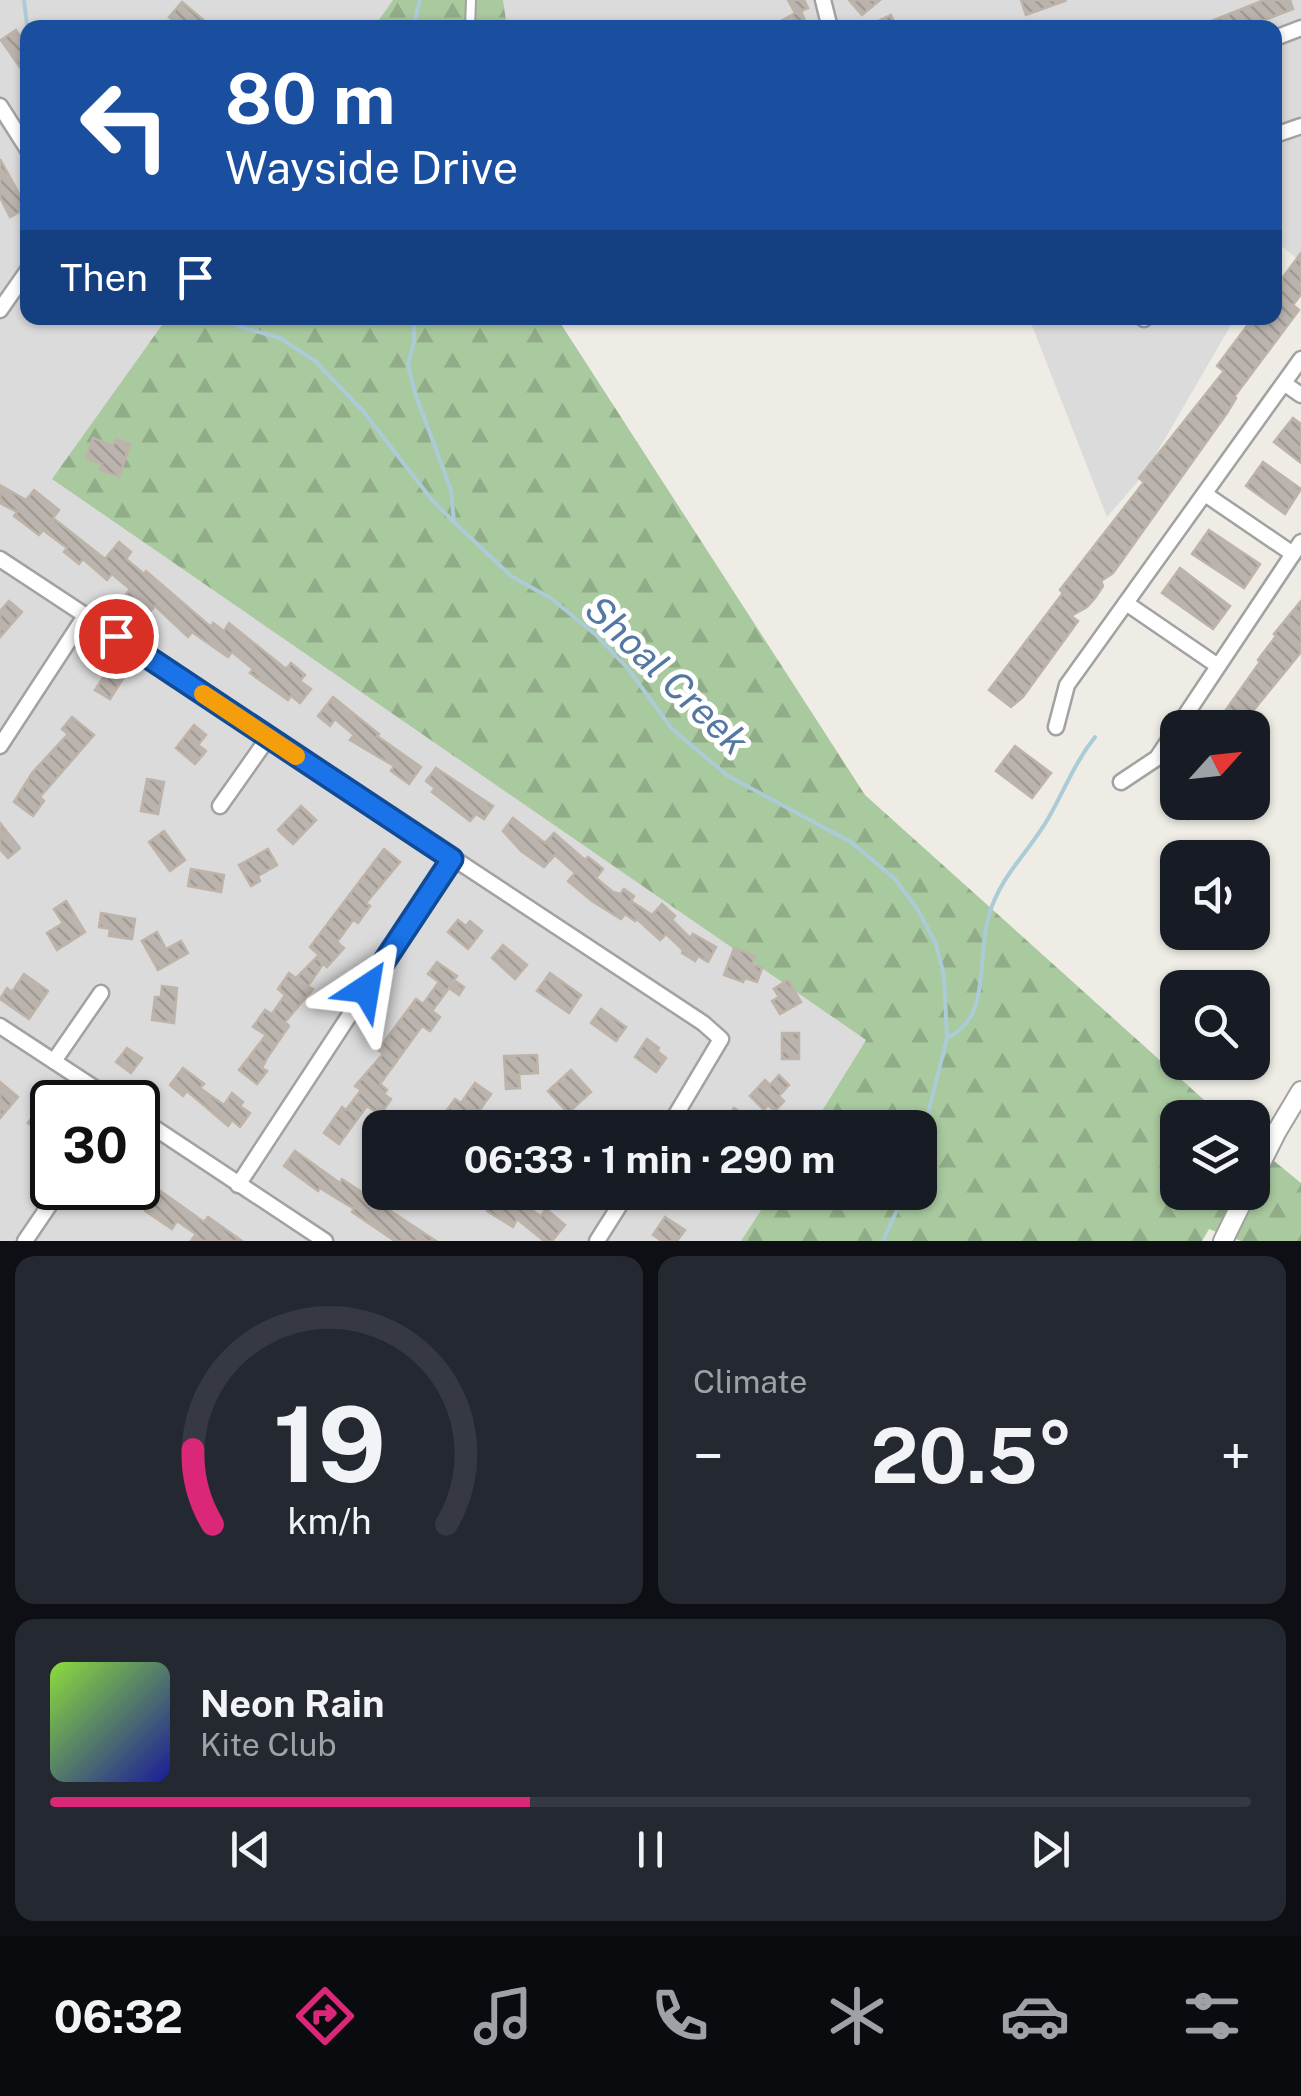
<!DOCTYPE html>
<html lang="en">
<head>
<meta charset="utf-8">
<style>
  :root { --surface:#171b24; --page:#242831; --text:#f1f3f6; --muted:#9ea1a6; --line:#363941; --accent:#db2777 }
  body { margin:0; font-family:"Public Sans",sans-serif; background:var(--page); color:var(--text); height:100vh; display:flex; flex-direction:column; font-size:38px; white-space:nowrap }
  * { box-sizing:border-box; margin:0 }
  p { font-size:32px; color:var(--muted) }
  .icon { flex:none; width:55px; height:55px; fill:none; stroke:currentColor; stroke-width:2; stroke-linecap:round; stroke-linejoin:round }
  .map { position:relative; height:1241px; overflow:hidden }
  .drawer { display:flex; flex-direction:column; gap:15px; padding:15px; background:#0d0f14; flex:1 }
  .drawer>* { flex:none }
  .hud { position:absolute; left:20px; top:20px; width:1262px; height:305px; border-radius:20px; box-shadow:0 2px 8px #0004; background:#1a4fa0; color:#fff; overflow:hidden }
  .needle { width:65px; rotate:63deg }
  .fabs { position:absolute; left:1160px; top:710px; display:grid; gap:20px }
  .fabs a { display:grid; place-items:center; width:110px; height:110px; border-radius:20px; background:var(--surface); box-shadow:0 2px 8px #0004; font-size:50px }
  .speed { position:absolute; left:30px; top:1080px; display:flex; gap:20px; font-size:50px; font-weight:700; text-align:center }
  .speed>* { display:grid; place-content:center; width:130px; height:130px; border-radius:50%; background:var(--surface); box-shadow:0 2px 8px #0004; line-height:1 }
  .speed .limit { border:5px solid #111; border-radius:15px; background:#fff; color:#111 }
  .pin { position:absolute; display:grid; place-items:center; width:85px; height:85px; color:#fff; margin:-42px; border:5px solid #fff; border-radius:50%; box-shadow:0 2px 10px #0007 }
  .me { position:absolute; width:110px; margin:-55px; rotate:33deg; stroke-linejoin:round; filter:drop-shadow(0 0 8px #0008) }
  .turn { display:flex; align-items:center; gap:35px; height:210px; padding:0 40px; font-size:45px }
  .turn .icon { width:130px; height:130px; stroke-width:2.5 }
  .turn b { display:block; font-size:70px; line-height:85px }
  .then { display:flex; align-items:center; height:95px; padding:0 40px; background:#0003; gap:20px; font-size:38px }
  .big { font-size:75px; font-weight:700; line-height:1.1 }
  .drawer .widget { flex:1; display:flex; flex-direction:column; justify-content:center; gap:15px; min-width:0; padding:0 35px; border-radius:20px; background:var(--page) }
  .drawer .dial { align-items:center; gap:0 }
  .dial svg { height:260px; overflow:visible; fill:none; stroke:var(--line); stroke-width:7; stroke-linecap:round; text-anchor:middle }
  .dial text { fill:var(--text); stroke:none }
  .song { display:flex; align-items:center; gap:30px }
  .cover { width:120px; height:120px; border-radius:15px; background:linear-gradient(135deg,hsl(90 70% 55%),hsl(240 70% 35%)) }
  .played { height:10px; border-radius:5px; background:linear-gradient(90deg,var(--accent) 40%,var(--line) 40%) }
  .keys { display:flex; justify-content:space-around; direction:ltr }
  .heat { display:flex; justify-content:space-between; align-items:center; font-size:55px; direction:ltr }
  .drawer .tiles { flex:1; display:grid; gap:15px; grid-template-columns:1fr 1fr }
  .widget:last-child { grid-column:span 2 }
  .trip { position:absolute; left:362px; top:1110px; width:575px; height:100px; border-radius:20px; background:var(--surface); box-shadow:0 2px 8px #0004; font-weight:700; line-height:100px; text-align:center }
  .dock { display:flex; height:160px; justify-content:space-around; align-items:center; background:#090b0e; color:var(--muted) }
  .dock .icon { width:70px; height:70px }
  .dock .on { color:var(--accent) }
  .dock b { font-size:45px; color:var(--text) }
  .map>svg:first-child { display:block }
  .residential { fill:#dcdbdb; fill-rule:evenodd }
  .forest { fill:url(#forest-firs) }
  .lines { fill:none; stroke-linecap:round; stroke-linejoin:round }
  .stream { stroke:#abcbd7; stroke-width:4 }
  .building { fill:url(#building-back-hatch); stroke:#beb3a9; stroke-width:2.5 }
  .service-casing { stroke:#a2a2a2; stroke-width:12 }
  .minor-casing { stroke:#a2a2a2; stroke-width:19 }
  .tertiary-casing { stroke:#a2a2a2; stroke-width:22 }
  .service { stroke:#fff; stroke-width:8 }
  .minor { stroke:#fff; stroke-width:14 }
  .tertiary { stroke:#fff; stroke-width:18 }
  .route-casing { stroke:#114b97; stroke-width:25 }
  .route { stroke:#1a73e8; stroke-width:18 }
  .slow { stroke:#f59e0b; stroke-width:18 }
  .labels { text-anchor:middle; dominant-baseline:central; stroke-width:10; stroke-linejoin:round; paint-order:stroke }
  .water-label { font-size:38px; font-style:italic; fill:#5578a3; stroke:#fff }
</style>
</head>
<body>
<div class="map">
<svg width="1301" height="1241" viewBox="0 0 1301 1241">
  <defs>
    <pattern id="forest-firs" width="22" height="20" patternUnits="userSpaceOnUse" patternTransform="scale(2.5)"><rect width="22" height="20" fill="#a9c99f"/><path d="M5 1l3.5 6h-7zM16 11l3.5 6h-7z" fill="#91ac88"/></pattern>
    <pattern id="building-back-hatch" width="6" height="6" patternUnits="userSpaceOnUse" patternTransform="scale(2.5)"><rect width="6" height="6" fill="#bbb4ae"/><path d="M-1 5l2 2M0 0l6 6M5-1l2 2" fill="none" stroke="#a09a95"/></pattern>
  </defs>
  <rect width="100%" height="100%" fill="#eeece5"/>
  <!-- residential -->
  <g class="residential">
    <path d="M0 0H393L373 27 28 28V318H167L53 479 866 1040 812 1127 380 1128V1192L772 1193 741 1241H0ZM52 1102H138V1188H52Z"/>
    <path d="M503 0H1301V262L1279 244 1275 249V28H507Z"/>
    <path d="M1029 318H1235L1145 473 1107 517Z"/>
  </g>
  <!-- forest -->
  <g class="forest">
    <path d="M393 0H503L507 27 373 28Z"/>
    <path d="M167 318H557L865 795 1223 1117 1178 1118V1192H1252L1253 1144 1301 1183V1241H1241L1209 1229 1202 1241H741L772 1193 920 1192V1128L812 1127 866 1040 52 479Z"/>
  </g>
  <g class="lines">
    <!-- stream -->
    <g class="stream">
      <path d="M24 0 28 33"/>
      <path d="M413 28 420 0"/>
      <path d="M221 318 241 327 280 338 315 361 363 411 432 500 454 522 511 576 552 599 596 635 629 670 672 729 728 776 851 842 895 879 918 910 936 944 944 976 947 1038 920 1145"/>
      <path d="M414 318V342L408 365 415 393 451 490 454 522"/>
      <path d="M947 1038C992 1018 976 958 989 915 1000 876 1030 851 1049 817 1065 789 1075 762 1095 737"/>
      <path d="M883 1241 905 1192"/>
    </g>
  </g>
  <!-- building -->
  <g class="building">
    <path d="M788 0H804L808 8 801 11 808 28H769L795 13Z"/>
    <path d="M849 0H880L862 15Z"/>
    <path d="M1021 0H1064L1065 1 1026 15Z"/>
    <path d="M1264 0H1290L1293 9 1244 28H1194Z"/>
    <path d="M182 2 213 28H182L169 17Z"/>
    <path d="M891 15 897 28H864Z"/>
    <path d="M16 30 28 47V79L1 40Z"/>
    <path d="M0 159 27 208 10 217 0 197Z"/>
    <path d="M1301 253V294L1293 305 1299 310 1234 397 1236 398 1227 413 1113 573 1101 581 1103 586 1095 598 1087 607 1071 616 1078 621 1023 697 1011 707 989 690 1063 593 1060 590 1144 482 1139 478 1224 371 1217 366 1253 318H1275V288Z"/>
    <path d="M1293 418 1301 424V463L1274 442Z"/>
    <path d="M93 438 113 446 116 439 130 444 119 477 100 470 102 464 86 458Z"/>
    <path d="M1263 462 1301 489 1285 514 1246 486Z"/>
    <path d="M0 485 26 500 34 490 59 510 53 518 105 559 119 542 131 552 126 559 144 574 146 571 211 627 213 623 224 631 229 623 286 669 291 663 305 675 300 681 311 689 300 703 291 696 288 700 250 673 253 669 232 652 228 657 192 632 188 637 155 606 148 614 126 594 130 589 112 574 107 580 83 559 79 564 64 552 67 548 43 530 39 535 14 516 17 512 0 503Z"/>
    <path d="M1209 530 1260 564 1244 588 1192 554Z"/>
    <path d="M1180 568 1230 606 1213 629 1162 593Z"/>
    <path d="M9 601 22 612 0 637V611Z"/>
    <path d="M1301 601V652L1239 728H1213L1260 662 1258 660 1276 636 1274 634Z"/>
    <path d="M110 667 124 677 110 699 95 690Z"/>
    <path d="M333 697 379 734 377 736 421 767 409 784 391 771 394 766 350 740 354 735 335 719 330 726 318 716Z"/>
    <path d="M72 717 94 735 40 797 44 801 33 816 14 802 32 773 68 734 62 729Z"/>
    <path d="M194 725 206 735 198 745 206 751 195 764 176 748Z"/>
    <path d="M1015 746 1051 773 1032 798 996 771Z"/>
    <path d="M436 768 493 806 484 819 476 814 470 821 432 792 435 788 426 781Z"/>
    <path d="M147 779 164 782 158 814 141 811Z"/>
    <path d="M1178 783V802H1200L1188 819 1164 802Z"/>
    <path d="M301 806 316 820 293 844 278 830Z"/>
    <path d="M513 818 545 843 554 833 585 860 588 857 603 869 596 878 613 892 620 894 624 889 634 896 631 901 652 915 662 904 675 916 672 920 690 938 693 934 716 947 708 962 698 956 695 961 682 953 683 950 666 934 660 940 637 919 635 921 625 914 621 919 592 901 568 881 575 873 555 855 544 867 521 851 503 831Z"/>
    <path d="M0 823 20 848 8 858 0 849Z"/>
    <path d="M164 831 185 860 170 871 149 842Z"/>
    <path d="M268 849 277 865 258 876 260 881 251 886 239 865Z"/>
    <path d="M384 849 400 862 366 903 370 906 358 923 353 920 337 942 344 948 327 967 323 964 308 986 313 989 285 1022 289 1026 267 1058 262 1068 267 1071 257 1084 239 1070 266 1035 253 1027 265 1010 272 1014 285 995 278 989 289 973 296 978 319 955 310 947Z"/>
    <path d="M191 869 224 875 221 892 188 886Z"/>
    <path d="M66 901 85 932 57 950 47 933 63 923 54 909Z"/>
    <path d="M101 913 135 919 132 939 109 936 110 929 99 927Z"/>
    <path d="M458 920 466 926 470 921 482 931 468 949 448 932Z"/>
    <path d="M157 932 166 949 181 941 188 953 158 970 142 941Z"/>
    <path d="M503 945 527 965 515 979 492 958Z"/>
    <path d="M734 948 755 956 752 964 762 968 757 982 745 978 743 982 724 975Z"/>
    <path d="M437 962 457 976 454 980 464 987 459 995 449 988 432 1011 440 1017 430 1031 422 1026 380 1084 387 1090 384 1094 391 1099 380 1115 367 1106 339 1144 324 1133 342 1107 346 1110 361 1090 355 1086 383 1054 378 1050 416 999 423 1004 439 982 428 974Z"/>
    <path d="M550 973 581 995 569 1013 537 991Z"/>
    <path d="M24 974 48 991 29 1019 0 999 7 988 12 992Z"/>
    <path d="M788 980 801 1002 780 1014 772 1001 779 997 774 989Z"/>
    <path d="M162 986 177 988 174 1023 152 1020 155 997H161Z"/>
    <path d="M601 1009 626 1027 616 1041 591 1023Z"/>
    <rect x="782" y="1033" width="17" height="26"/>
    <path d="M647 1039 659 1048 657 1051 666 1058 656 1072 635 1057Z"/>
    <path d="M127 1048 142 1058 131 1073 116 1062Z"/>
    <path d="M537 1055 538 1073 519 1074 520 1088 506 1089 504 1056Z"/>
    <path d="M183 1068 204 1084 200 1088 224 1105 232 1093 243 1102 240 1106 250 1113 240 1127 232 1120 228 1126 187 1091 183 1096 170 1085Z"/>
    <path d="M571 1070 591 1092 568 1113 548 1091Z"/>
    <path d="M779 1075 789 1085 779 1096 784 1101 775 1111 768 1105 764 1110 750 1096 765 1080 770 1085Z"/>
    <path d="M0 1082 18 1097 0 1118Z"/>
    <path d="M475 1083 491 1094 467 1128H463L450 1119 453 1115 447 1110 455 1099 461 1103Z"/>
    <path d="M40 1107 52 1116V1140L28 1123Z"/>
    <path d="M734 1108 752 1120 747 1128H734L725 1121Z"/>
    <path d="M608 1114 625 1128H597Z"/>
    <path d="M295 1151 340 1183 342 1179 436 1241H395L352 1212 354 1209 320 1188 318 1191 284 1166Z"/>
    <path d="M101 1188H132L118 1203Z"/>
    <path d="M159 1190 204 1222 208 1217 242 1241H191L196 1234 177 1221 172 1229 145 1211Z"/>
    <path d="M496 1196 504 1202 508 1196 541 1216 546 1209 565 1225 552 1241H544L517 1219 513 1227 487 1211Z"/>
    <path d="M665 1217 685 1230 677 1241H662L653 1235Z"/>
  </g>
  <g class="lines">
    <!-- service casing -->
    <g class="service-casing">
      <path id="service" d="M470 28 471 0"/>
    </g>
    <!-- minor casing -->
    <g class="minor-casing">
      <g id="minor">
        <path d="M823 0 830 28"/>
        <path d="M1275 38 1301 28"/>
        <path d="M0 106 28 150"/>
        <path d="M1275 135 1301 126"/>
        <path d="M0 310 28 270"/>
        <path d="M1144 318V319"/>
        <path d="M1285 384 1301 395"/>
        <path d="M1205 494 1293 554"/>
        <path d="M0 559 703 1023 721 1039 668 1128"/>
        <path d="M1126 603 1218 666"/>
        <path d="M1056 727 1067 685 1301 359"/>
        <path d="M0 746 85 616"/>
        <path d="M1121 782 1157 758 1301 542"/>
        <path d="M220 806 268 738"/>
        <path d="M0 1026 116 1102"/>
        <path d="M54 1061 101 993"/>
        <path d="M138 1117 325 1241"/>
        <path d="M238 1185 452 859"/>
        <path d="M609 1192 622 1201"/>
        <path d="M25 1241 61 1188"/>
        <path d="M597 1241 628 1192"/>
      </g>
    </g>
    <!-- tertiary casing -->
    <g class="tertiary-casing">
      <g id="tertiary">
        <path d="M1252 1181 1277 1131 1301 1091"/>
        <path d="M1223 1241 1247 1192"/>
      </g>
    </g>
    <!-- service -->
    <use href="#service" class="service"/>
    <!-- minor -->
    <use href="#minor" class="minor"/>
    <!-- tertiary -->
    <use href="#tertiary" class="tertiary"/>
  </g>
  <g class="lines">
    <!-- route casing -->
    <g class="route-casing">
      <path id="route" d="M116 636 452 859 366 989"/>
    </g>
    <!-- route -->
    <use href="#route" class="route"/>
    <!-- slow -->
    <path class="slow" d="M203 694 296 756"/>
  </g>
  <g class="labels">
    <!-- water labels -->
    <g class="water-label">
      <text transform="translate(667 675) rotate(44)">Shoal Creek</text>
    </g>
  </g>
</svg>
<div class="fabs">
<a><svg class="needle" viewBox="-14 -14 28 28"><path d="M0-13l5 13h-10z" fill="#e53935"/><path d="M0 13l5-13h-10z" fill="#9ea1a6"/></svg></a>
<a><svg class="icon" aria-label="sound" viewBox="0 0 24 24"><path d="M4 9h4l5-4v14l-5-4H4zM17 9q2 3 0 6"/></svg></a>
<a><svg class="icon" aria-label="search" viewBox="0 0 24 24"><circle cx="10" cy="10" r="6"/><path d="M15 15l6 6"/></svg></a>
<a><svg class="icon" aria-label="layers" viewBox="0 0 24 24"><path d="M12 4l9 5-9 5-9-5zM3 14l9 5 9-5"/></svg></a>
</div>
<div class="speed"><div class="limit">30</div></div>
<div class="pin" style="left:116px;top:636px;background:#d93025"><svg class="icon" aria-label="arrive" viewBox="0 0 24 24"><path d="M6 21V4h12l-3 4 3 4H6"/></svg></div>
<svg class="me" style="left:366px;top:989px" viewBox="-20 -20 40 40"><path d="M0-17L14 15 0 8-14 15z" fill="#1a73e8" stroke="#fff" stroke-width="4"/></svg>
<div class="trip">06:33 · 1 min · 290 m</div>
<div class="hud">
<div class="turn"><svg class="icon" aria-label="left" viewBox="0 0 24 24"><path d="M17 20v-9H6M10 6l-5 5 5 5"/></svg><div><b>80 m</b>Wayside Drive</div></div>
<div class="then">Then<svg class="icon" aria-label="arrive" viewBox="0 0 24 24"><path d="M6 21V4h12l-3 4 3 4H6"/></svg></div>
</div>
</div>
<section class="drawer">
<div class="tiles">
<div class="widget dial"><svg viewBox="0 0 100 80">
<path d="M14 69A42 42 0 1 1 86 69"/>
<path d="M14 69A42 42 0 0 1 8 46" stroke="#db2777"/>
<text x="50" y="56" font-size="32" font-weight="700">19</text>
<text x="50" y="72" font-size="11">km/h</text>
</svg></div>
<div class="widget"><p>Climate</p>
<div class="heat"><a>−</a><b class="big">20.5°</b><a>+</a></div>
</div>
<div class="widget">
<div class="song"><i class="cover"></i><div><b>Neon Rain</b><p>Kite Club</p></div></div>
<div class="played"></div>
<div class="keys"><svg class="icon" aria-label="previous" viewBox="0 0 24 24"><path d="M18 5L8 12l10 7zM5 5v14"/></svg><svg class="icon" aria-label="pause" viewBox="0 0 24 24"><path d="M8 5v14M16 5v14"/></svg><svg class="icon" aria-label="next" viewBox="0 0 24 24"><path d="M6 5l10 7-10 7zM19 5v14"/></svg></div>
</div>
</div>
</section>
<nav class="dock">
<b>06:32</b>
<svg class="icon on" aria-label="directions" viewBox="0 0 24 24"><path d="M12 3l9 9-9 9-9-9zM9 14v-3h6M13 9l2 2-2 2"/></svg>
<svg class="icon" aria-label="music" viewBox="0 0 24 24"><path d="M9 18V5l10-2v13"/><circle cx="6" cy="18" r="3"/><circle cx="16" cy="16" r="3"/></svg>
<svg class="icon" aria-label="phone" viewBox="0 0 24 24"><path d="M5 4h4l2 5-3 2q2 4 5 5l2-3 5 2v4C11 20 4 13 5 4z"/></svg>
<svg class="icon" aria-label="climate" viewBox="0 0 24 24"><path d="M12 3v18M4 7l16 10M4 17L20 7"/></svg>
<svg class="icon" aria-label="car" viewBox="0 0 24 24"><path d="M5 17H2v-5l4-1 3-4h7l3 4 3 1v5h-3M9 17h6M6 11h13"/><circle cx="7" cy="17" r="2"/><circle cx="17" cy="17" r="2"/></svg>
<svg class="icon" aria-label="filters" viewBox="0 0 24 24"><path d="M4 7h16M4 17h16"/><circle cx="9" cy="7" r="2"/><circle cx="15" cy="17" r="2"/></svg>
</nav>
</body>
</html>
